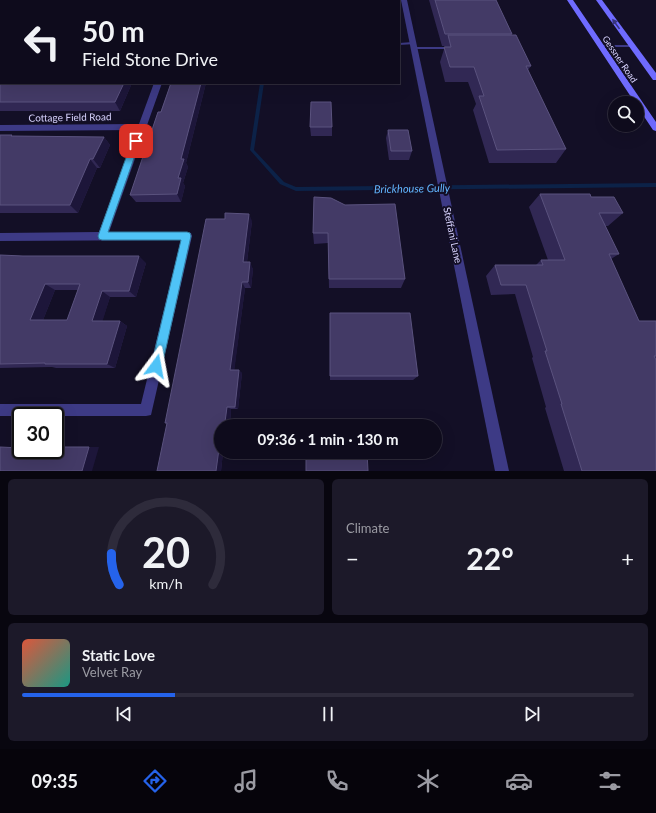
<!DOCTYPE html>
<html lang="en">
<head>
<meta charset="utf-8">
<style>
  :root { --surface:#0e0b1c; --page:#1c1929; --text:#f1f3f6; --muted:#9b9ba3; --line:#2e2b3b; --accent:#2563eb }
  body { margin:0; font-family:Lato,sans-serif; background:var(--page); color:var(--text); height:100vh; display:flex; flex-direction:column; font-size:15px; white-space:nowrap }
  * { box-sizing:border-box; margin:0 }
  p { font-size:13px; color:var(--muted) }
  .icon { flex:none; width:22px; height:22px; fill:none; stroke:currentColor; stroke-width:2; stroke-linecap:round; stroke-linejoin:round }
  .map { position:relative; height:471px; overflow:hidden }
  .sheet { display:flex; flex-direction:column; gap:8px; padding:8px; background:#08060f; flex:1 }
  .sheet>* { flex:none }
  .hud { position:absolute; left:0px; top:0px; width:400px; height:84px; box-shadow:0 4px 16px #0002,0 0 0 1px var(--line); background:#0e0b1c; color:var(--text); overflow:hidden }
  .tools { position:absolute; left:608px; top:96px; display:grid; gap:8px }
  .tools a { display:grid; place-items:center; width:36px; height:36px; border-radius:50%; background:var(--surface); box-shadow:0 4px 16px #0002,0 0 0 1px var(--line); font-size:20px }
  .speed { position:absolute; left:12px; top:407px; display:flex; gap:8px; font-size:20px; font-weight:700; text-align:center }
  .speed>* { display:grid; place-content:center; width:52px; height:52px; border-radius:50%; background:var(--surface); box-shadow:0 4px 16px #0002,0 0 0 1px var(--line); line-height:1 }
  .speed .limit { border:2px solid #111; border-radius:6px; background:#fff; color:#111 }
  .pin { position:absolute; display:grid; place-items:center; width:34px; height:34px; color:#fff; margin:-17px; border-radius:8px; box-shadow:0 2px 6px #0006 }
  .me { position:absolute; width:44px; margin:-22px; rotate:13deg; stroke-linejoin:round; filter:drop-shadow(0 0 3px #0008) }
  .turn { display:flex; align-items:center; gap:14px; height:84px; padding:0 16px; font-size:18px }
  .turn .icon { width:52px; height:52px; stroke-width:2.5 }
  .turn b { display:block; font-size:28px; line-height:34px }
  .big { font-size:30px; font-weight:700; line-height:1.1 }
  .sheet .card { flex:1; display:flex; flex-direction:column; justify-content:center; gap:6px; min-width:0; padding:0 14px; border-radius:6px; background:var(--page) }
  .sheet .dial { align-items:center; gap:0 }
  .dial svg { height:104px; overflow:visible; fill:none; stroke:var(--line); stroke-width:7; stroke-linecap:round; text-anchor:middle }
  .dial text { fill:var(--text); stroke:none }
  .song { display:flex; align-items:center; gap:12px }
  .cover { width:48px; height:48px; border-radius:6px; background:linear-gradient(135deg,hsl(10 70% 55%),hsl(170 70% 35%)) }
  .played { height:4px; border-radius:2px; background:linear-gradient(90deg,var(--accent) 25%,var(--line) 25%) }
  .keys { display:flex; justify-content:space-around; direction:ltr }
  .heat { display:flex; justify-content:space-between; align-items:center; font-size:22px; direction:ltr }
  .sheet .tiles { flex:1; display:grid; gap:8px; grid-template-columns:1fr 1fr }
  .card:last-child { grid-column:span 2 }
  .trip { position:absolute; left:214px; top:419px; width:228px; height:40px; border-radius:20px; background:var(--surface); box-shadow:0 4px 16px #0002,0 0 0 1px var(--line); font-weight:700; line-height:40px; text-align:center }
  .menu { display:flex; height:64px; justify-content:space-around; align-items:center; background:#06040b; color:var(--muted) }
  .menu .icon { width:28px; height:28px }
  .menu .on { color:var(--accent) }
  .menu b { font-size:18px; color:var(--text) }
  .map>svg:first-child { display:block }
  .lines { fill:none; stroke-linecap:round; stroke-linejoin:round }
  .stream { fill:#0c2248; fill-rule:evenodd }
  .service { fill:#3d3a85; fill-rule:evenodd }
  .minor { fill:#3d3a85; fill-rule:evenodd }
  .tertiary { fill:#3d3a85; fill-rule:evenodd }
  .secondary { fill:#6f6bff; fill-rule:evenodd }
  .wall { fill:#312854; fill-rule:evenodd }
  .shaded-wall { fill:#1d163a }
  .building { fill:#433a66; stroke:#5a527e; fill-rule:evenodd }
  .oneway { fill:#38347d }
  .route { fill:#4fc3f7; stroke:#337fa1 }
  .labels { text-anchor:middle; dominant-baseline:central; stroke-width:4; stroke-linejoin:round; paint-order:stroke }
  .far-street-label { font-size:9px; fill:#d9d4ff; stroke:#130f26 }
  .street-label { font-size:10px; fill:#d9d4ff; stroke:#130f26 }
  .water-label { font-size:11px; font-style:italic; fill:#62b6ff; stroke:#130f26 }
</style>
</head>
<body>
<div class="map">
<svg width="656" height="471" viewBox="0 0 656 471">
  <rect width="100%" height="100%" fill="#130f26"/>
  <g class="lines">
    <!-- stream -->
    <g class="stream">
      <path d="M272 0H276L275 1H271Z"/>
      <path d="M260 83H264L254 150 284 182 296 187 656 183V187L296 191 280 184 250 150Z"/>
    </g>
    <!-- service -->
    <g class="service">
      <path d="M413 42H415V44L399 45V43Z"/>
      <path d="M599 45H632L634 46 632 47H601L599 46Z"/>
      <path d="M412 47H452L454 48 452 49H412Z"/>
    </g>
    <!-- minor -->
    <g class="minor">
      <rect x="0" y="49" width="1" height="4"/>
      <path d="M154 83H162L109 232H187L191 233 192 236 151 415 146 416H0V404H141L181 240 0 241V233L99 232 137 130 0 131V125L139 124Z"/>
    </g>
    <!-- tertiary -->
    <path class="tertiary" d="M401 0H407L509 471H495Z"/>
    <!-- secondary -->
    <g class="secondary">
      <path d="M567 0H573L656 122V131L653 130 637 106V103H635Z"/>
      <path d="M596 0H602L656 73V80H653Z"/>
    </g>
  </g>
  <!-- wall -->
  <g class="wall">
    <path d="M429 0H496L512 34 511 35 531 66 528 70 566 149 556 163H489L473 110 476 104 468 82H445L440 62 445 46H442Z"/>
    <path d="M0 56 1 83H132L120 111H0Z"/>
    <path d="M171 83H206L186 163 188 167 183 183 185 186 181 202H136L130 195Z"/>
    <path d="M310 127H332V136H311Z"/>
    <path d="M388 130 412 151 409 160H389L386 138Z"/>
    <path d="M0 135 13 136 104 137 110 145 100 168H97L78 213H0Z"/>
    <path d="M540 194 623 213 608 226H605L619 254 611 259 639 321H656V471H564L545 408 546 407 532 358 533 357 515 294 491 295 486 276 495 265H536L541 260H548L529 207Z"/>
    <path d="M314 197 405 279 401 288H329L328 243 314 244 313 233Z"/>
    <path d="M252 221 247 262 253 269 251 288H245L234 370 242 373 238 409H231L230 424H227V426H221V452H223L221 471 167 423H165Z"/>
    <path d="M0 255 146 263 136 297H110L102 321H120L127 326 115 368H56L52 367 0 368ZM55 290H78L67 320H43Z"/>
    <path d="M330 313 418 376 413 380H330Z"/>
  </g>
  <!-- shaded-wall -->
  <g class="shaded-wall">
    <path d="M161 0H166V1H160Z"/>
    <path d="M124 83H132L120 111 115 102Z"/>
    <path d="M201 83H206L186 163 188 167 183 183 185 186 181 202 177 194 181 159Z"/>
    <path d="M104 137 110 145 100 168 93 159Z"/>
    <path d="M90 159 97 168 78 213 70 205Z"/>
    <path d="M249 214 252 221 246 269 243 262Z"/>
    <path d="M139 256 146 263 136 297 129 291Z"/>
    <path d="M250 262 253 269 251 288 248 282Z"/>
    <path d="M242 282 245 288 234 373 230 370Z"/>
    <path d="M45 284 55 290 41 325 30 320Z"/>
    <path d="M102 291 110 297 101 326 92 321Z"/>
    <path d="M120 321 127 326 115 368 107 364Z"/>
    <path d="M239 370 242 373 238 409 235 407Z"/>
    <path d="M227 407 231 409 230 424 225 422Z"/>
    <path d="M223 422 227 424V426H222Z"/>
    <path d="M221 434V452H223L221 471H216Z"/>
    <path d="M89 447H99L92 471H82Z"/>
  </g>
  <!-- building -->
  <g class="building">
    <path d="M27 0H161L160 1H26Z"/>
    <rect x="196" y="0" width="31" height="1"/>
    <rect x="317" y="0" width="72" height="1"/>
    <path d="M435 0H496L512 34H445Z"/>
    <path d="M448 35H516L531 66H526L566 149 497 150 479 96H484L474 67H450L444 47H451Z"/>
    <path d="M0 56H1V83H124L115 102H0Z"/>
    <path d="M171 83H201L181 159H184L178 178H181L177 194 130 195 158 112H161Z"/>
    <path d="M311 102H331L332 127H310Z"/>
    <path d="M388 130H408L412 151H391Z"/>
    <path d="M0 135H12L11 136 104 137 93 159H90L70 205H0Z"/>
    <path d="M540 194H590L591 197H614L623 213H599L619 254H609L639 321H656V356H654L656 360V471H582L561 404H562L545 351H547L526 285H501L495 265H543L541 260H565Z"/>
    <path d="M314 197 331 198 345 205 395 204 405 279H329L328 233H313Z"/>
    <path d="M225 213 249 214 243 262H250L248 282H242L230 370H239L235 407H227L225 422H223L222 426H221V434L216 471H157L167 423H165L206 219H225Z"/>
    <path d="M0 255 23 256H139L129 291H102L92 321H120L107 364H45V363L0 364ZM45 284H80L67 320H30Z"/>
    <path d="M330 313H410L418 376H330Z"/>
    <path d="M365 425V426H348Z"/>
    <path d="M0 447 21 448V450H55V448L60 449V447H89L82 471H0Z"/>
    <path d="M306 452H367L368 471H306Z"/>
  </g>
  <!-- one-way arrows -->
  <defs><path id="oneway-solid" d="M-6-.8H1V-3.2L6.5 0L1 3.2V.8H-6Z"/></defs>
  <use class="oneway" href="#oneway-solid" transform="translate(616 24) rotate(-126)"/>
  <!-- route -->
  <path class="route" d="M136 138 140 141 108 232H187L190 233 191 236 162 366 160 370 156 372 152 370 151 366 181 240H102L99 239 98 236 132 141Z"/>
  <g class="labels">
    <!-- far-street labels -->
    <g class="far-street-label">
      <text transform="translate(620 59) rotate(56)">Gessner Road</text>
    </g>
    <!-- street labels -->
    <g class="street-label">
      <text transform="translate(70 117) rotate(-1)">Cottage Field Road</text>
      <text transform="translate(453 235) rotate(78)">Steffani Lane</text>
    </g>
    <!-- water labels -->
    <g class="water-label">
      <text transform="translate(412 188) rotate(-1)">Brickhouse Gully</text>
    </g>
  </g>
</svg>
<div class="tools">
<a><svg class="icon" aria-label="search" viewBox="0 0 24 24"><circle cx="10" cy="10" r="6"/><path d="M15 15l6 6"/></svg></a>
</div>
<div class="speed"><div class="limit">30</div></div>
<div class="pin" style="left:136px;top:141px;background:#d93025"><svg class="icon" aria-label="arrive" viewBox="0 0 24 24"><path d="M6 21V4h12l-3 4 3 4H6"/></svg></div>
<svg class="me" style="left:156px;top:366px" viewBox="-20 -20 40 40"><path d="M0-17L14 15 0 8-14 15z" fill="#4fc3f7" stroke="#fff" stroke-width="4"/></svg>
<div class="trip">09:36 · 1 min · 130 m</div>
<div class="hud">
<div class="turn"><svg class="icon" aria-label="left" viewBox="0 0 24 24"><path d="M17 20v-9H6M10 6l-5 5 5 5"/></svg><div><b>50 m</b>Field Stone Drive</div></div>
</div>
</div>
<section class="sheet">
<div class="tiles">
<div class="card dial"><svg viewBox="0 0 100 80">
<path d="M14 69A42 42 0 1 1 86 69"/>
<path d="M14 69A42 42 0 0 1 8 45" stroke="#2563eb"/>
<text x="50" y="56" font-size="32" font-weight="700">20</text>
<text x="50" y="72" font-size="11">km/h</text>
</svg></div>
<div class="card"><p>Climate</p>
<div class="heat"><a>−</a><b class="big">22°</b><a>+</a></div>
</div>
<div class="card">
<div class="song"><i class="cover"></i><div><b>Static Love</b><p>Velvet Ray</p></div></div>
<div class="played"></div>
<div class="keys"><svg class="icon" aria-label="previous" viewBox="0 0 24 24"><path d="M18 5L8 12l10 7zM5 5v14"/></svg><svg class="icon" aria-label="pause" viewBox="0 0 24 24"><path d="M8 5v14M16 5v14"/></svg><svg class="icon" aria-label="next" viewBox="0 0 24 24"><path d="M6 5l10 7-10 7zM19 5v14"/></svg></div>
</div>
</div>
</section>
<nav class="menu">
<b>09:35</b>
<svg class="icon on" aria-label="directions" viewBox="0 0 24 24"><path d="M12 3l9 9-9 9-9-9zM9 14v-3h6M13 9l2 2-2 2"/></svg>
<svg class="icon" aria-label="music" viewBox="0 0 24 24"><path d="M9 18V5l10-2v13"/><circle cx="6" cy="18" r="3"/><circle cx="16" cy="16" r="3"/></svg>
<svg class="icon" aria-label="phone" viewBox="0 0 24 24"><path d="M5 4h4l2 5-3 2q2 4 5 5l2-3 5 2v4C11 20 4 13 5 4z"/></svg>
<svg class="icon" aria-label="climate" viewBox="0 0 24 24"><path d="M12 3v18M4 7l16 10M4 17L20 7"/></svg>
<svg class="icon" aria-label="car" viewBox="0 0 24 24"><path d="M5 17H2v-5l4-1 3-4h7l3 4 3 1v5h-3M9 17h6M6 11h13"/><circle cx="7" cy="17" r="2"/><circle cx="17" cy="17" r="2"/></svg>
<svg class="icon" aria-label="filters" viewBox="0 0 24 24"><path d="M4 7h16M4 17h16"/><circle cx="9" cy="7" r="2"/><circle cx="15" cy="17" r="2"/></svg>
</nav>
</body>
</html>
